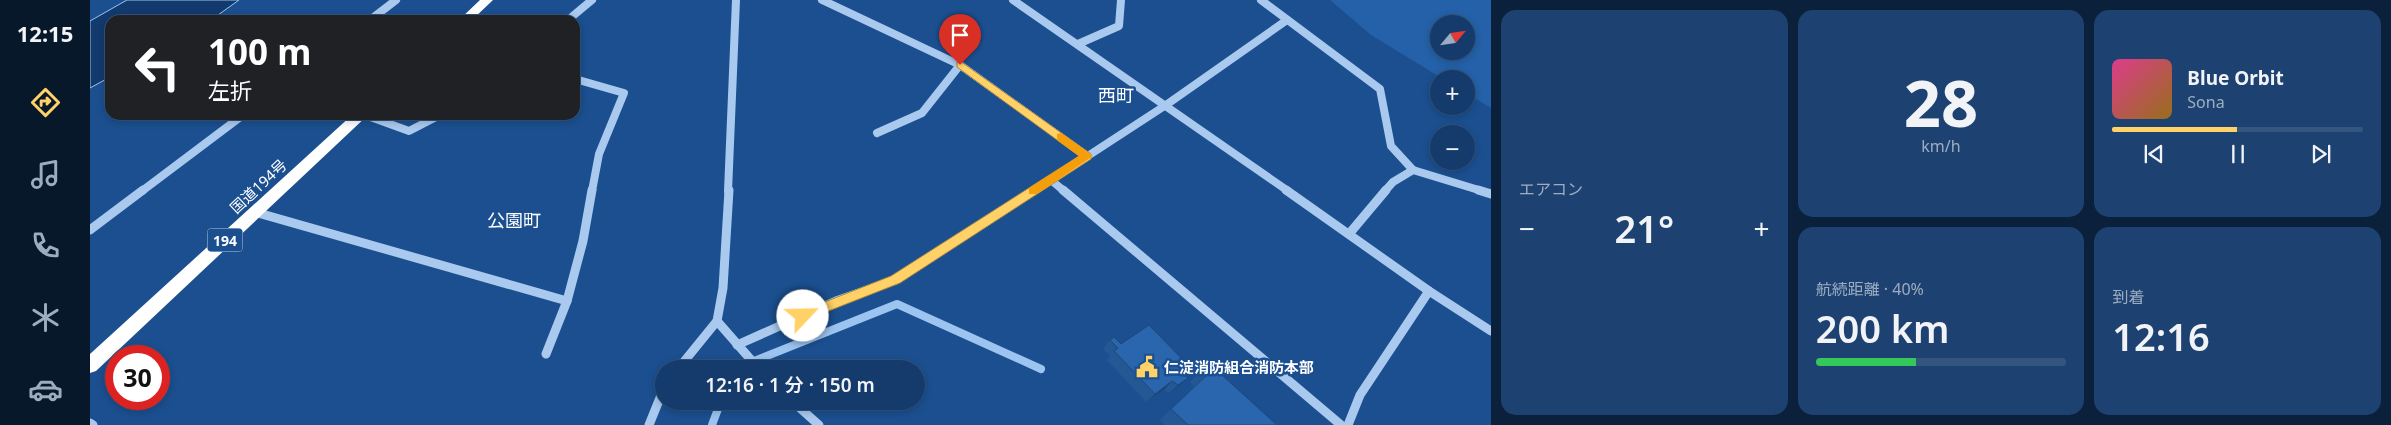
<!DOCTYPE html>
<html lang="ja">
<head>
<meta charset="utf-8">
<style>
  :root { --surface:#143b6b; --page:#1d4271; --text:#f1f3f6; --muted:#9dadc1; --line:#33557e; --accent:#ffd166 }
  body { margin:0; font-family:"Noto Sans","Noto Sans JP",sans-serif; background:var(--page); color:var(--text); height:100vh; display:flex; flex-direction:column; font-size:19px; white-space:nowrap }
  * { box-sizing:border-box; margin:0 }
  p { font-size:16px; color:var(--muted) }
  .icon { flex:none; width:28px; height:28px; fill:none; stroke:currentColor; stroke-width:2; stroke-linecap:round; stroke-linejoin:round }
  .map { position:relative; flex:1; overflow:hidden }
  .sheet { display:flex; flex-direction:column; gap:10px; padding:10px; background:#0b203b; width:900px }
  .sheet>* { flex:none }
  .guide { position:absolute; left:15px; top:15px; width:475px; height:105px; border-radius:15px; box-shadow:0 2px 8px #0003,0 0 0 1px var(--line); background:#202124; color:#fff; overflow:hidden }
  .needle { width:32px; rotate:61deg }
  .fabs { position:absolute; left:1340px; top:15px; display:grid; gap:10px }
  .fabs a { display:grid; place-items:center; width:45px; height:45px; border-radius:50%; background:var(--surface); box-shadow:0 2px 8px #0003,0 0 0 1px var(--line); font-size:25px }
  .speed { position:absolute; left:15px; top:345px; display:flex; gap:10px; font-size:25px; font-weight:700; text-align:center }
  .speed>* { display:grid; place-content:center; width:65px; height:65px; border-radius:50%; background:var(--surface); box-shadow:0 2px 8px #0003,0 0 0 1px var(--line); line-height:1 }
  .speed .limit { border:8px solid #d22; background:#fff; color:#111 }
  .pin { position:absolute; display:grid; place-items:center; width:42px; height:42px; color:#fff; margin:-51px -21px; border-radius:50% 50% 50% 0; rotate:-45deg; box-shadow:0 0 5px #0007 }
  .pin .icon { rotate:45deg }
  .me { position:absolute; width:55px; margin:-28px; rotate:66deg; stroke-linejoin:round; filter:drop-shadow(0 0 4px #0008) }
  .turn { display:flex; align-items:center; gap:18px; height:105px; padding:0 20px; font-size:22px }
  .turn .icon { width:65px; height:65px; stroke-width:2.5 }
  .turn b { display:block; font-size:35px; line-height:42px }
  .big { font-size:38px; font-weight:600; line-height:1.1 }
  .sheet .widget { flex:1; display:flex; flex-direction:column; justify-content:center; gap:8px; min-width:0; padding:0 18px; border-radius:15px; background:var(--page) }
  .sheet .dial { align-items:center; gap:0 }
  .dial b { font-size:65px; line-height:1 }
  .song { display:flex; align-items:center; gap:15px }
  .cover { width:60px; height:60px; border-radius:8px; background:linear-gradient(135deg,hsl(330 70% 55%),hsl(40 70% 35%)) }
  .played { height:5px; border-radius:2px; background:linear-gradient(90deg,var(--accent) 50%,var(--line) 50%) }
  .keys { display:flex; justify-content:space-around; direction:ltr }
  .heat { display:flex; justify-content:space-between; align-items:center; font-size:28px; direction:ltr }
  .charge { height:8px; border-radius:4px; background:linear-gradient(90deg,#34c759 40%,var(--line) 0) }
  .sheet .tiles { flex:1; display:grid; gap:10px; grid-template-columns:repeat(3,1fr) }
  .widget:first-child { grid-row:span 2 }
  .trip { position:absolute; left:565px; top:360px; width:270px; height:50px; border-radius:25px; background:var(--surface); box-shadow:0 2px 8px #0003,0 0 0 1px var(--line); font-weight:600; line-height:50px; text-align:center }
  main { display:flex; flex:1; min-height:0 }
  .dock { display:flex; flex-direction:column; width:90px; justify-content:space-around; align-items:center; background:#08182b; color:var(--muted) }
  .dock .icon { width:35px; height:35px }
  .dock .current { color:var(--accent) }
  .dock b { font-size:22px; color:var(--text) }
  .map>svg:first-child { display:block }
  .green { fill:#2461a8; fill-rule:evenodd }
  .water { fill:#123a6d; stroke:#9cc4f0 }
  .lines { fill:none; stroke-linecap:round; stroke-linejoin:round }
  .stream { stroke:#9cc4f0; stroke-width:8 }
  .minor-far1 { stroke:#a9c9ee; stroke-width:8 }
  .minor { stroke:#a9c9ee; stroke-width:9 }
  .highway { fill:#fff; fill-rule:evenodd }
  .wall { fill:#245895 }
  .shaded-wall { fill:#1d4779 }
  .building { fill:#2a66ad; stroke:#1d4779 }
  .route { fill:#ffd166; stroke:#a68842 }
  .slow { fill:#f59e0b }
  .labels { text-anchor:middle; dominant-baseline:central; stroke-width:5; stroke-linejoin:round; paint-order:stroke }
  .shield { fill:#1b4f8f; stroke:#bbcadd; stroke-width:1 }
  .shield-label { font-size:14px; font-weight:bold; fill:#fff }
  .street-label { font-size:15px; fill:#fff; stroke:#1b4f8f }
  .poi-label { font-size:15px; font-weight:bold; fill:#fff; stroke:#1b4f8f; text-anchor:start }
  .quarter-label { font-size:18px; fill:#fff; stroke:#1b4f8f }
</style>
</head>
<body>
<main>
<nav class="dock">
<b>12:15</b>
<svg class="icon current" aria-label="directions" viewBox="0 0 24 24"><path d="M12 3l9 9-9 9-9-9zM9 14v-3h6M13 9l2 2-2 2"/></svg>
<svg class="icon" aria-label="music" viewBox="0 0 24 24"><path d="M9 18V5l10-2v13"/><circle cx="6" cy="18" r="3"/><circle cx="16" cy="16" r="3"/></svg>
<svg class="icon" aria-label="phone" viewBox="0 0 24 24"><path d="M5 4h4l2 5-3 2q2 4 5 5l2-3 5 2v4C11 20 4 13 5 4z"/></svg>
<svg class="icon" aria-label="climate" viewBox="0 0 24 24"><path d="M12 3v18M4 7l16 10M4 17L20 7"/></svg>
<svg class="icon" aria-label="car" viewBox="0 0 24 24"><path d="M5 17H2v-5l4-1 3-4h7l3 4 3 1v5h-3M9 17h6M6 11h13"/><circle cx="7" cy="17" r="2"/><circle cx="17" cy="17" r="2"/></svg>
</nav>
<div class="map">
<svg width="1401" height="425" viewBox="0 0 1401 425">
  <rect width="100%" height="100%" fill="#1b4f8f"/>
  <!-- green -->
  <path class="green" d="M1240 0H1401V108L1376 93V79H1353L1281 35ZM1349 24H1376V51H1349Z"/>
  <!-- water -->
  <path class="water" d="M37 0H149L121 20H20V77L0 88V21Z"/>
  <g class="lines">
    <!-- stream -->
    <g class="stream">
      <path d="M652 369 654 365 807 304 951 369"/>
      <path d="M622 425 631 401"/>
    </g>
    <!-- minor-far1 -->
    <g class="minor-far1">
      <path d="M732 0 870 65 997 156"/>
      <path d="M923 0 1198 191"/>
      <path d="M1171 0 1290 89 1301 146 1323 170 1392 191"/>
      <path d="M280 20 306 0"/>
      <path d="M478 20 502 0"/>
      <path d="M988 44 1029 26 1031 0"/>
      <path d="M485 79 534 93 509 154 502 191"/>
      <path d="M275 115 319 131 350 115"/>
      <path d="M787 133 832 113 870 65"/>
      <path d="M52 191 153 115"/>
      <path d="M638 191 646 0"/>
      <path d="M944 191 961 180"/>
      <path d="M974 191 961 180 1076 105 1197 20"/>
      <path d="M1295 191 1303 182 1323 170"/>
    </g>
    <!-- minor -->
    <g class="minor">
      <path d="M973 190 1251 425"/>
      <path d="M1196 190 1339 291 1401 331"/>
      <path d="M1388 190 1401 194"/>
      <path d="M165 212 477 301"/>
      <path d="M0 230 53 190"/>
      <path d="M1259 234 1296 190"/>
      <path d="M627 321 669 369"/>
      <path d="M647 345 746 301 806 280 945 190"/>
      <path d="M456 354 477 301 493 241 502 190"/>
      <path d="M588 369 627 321 633 288 639 190"/>
      <path d="M702 401 729 425"/>
      <path d="M0 423 3 425"/>
      <path d="M559 425 574 388"/>
      <path d="M1258 425 1270 395 1339 291"/>
    </g>
    <!-- highway -->
    <g class="highway">
      <path d="M390 0H403L382 20H369Z"/>
      <path d="M262 115H278L6 371 0 373V354Z"/>
    </g>
  </g>
  <!-- wall -->
  <g class="wall">
    <path d="M1020 340 1031 344 1100 367 1093 373 1098 378 1089 386 1079 393 1074 390 1056 402 1017 360 1020 356 1013 349Z"/>
    <path d="M1112 370 1187 425H1075L1070 420 1104 386 1100 382Z"/>
  </g>
  <!-- shaded-wall -->
  <g class="shaded-wall">
    <path d="M1098 378 1089 386 1079 393 1088 385Z"/>
    <path d="M1082 381 1074 390 1056 402 1065 394Z"/>
  </g>
  <!-- building -->
  <g class="building">
    <path d="M1059 325 1100 367 1092 372 1098 378 1088 385 1082 381 1065 394 1024 351 1028 348 1020 340 1024 337 1031 344Z"/>
    <path d="M1121 365 1187 425H1098L1081 409 1117 375 1112 370Z"/>
  </g>
  <!-- route -->
  <path class="route" d="M870 61 1001 154V159L810 283 713 321 709 320 707 316 709 312 801 276 989 156 867 67V62Z"/>
  <!-- slow -->
  <path class="slow" d="M971 133 1003 156 947 194H939V188L989 156 967 140V134Z"/>
  <!-- icons -->
  <defs>
    <g id="civic-bare" transform="scale(1.725)"><path d="M-.6-6.5H3V-4.5H.6V-3L4-1V1h2V6H-6V1h2V-1L-.6-3ZM-1.2 2.5V6h2.4V2.5Z" fill="#ffd166" stroke="#1b4f8f" stroke-width="2.5" paint-order="stroke"/></g>
  </defs>
  <g fill-rule="evenodd">
    <use href="#civic-bare" x="1057" y="367"/>
  </g>
  <g class="labels">
    <!-- shield labels -->
    <rect class="shield" x="117.5" y="228.5" width="35" height="23" rx="4"/>
    <g class="shield-label">
      <text x="135" y="240">194</text>
    </g>
    <!-- street labels -->
    <g class="street-label">
      <text transform="translate(168 186) rotate(-43)">国道194号</text>
    </g>
    <!-- poi labels -->
    <g class="poi-label">
      <text x="1074" y="367">仁淀消防組合消防本部</text>
    </g>
    <!-- quarter labels -->
    <g class="quarter-label">
      <text x="1026" y="95">西町</text>
      <text x="424" y="220">公園町</text>
    </g>
  </g>
</svg>
<div class="fabs">
<a><svg class="needle" viewBox="-14 -14 28 28"><path d="M0-13l5 13h-10z" fill="#e53935"/><path d="M0 13l5-13h-10z" fill="#9dadc1"/></svg></a>
<a>+</a>
<a>−</a>
</div>
<div class="speed"><div class="limit">30</div></div>
<div class="pin" style="left:870px;top:65px;background:#d93025"><svg class="icon" aria-label="arrive" viewBox="0 0 24 24"><path d="M6 21V4h12l-3 4 3 4H6"/></svg></div>
<svg class="me" style="left:713px;top:316px" viewBox="-20 -20 40 40"><circle r="19" fill="#fff"/><path d="M0-13L10 11 0 6-10 11z" fill="#ffd166"/></svg>
<div class="trip">12:16 · 1 分 · 150 m</div>
<div class="guide">
<div class="turn"><svg class="icon" aria-label="left" viewBox="0 0 24 24"><path d="M17 20v-9H6M10 6l-5 5 5 5"/></svg><div><b>100 m</b>左折</div></div>
</div>
</div>
<section class="sheet">
<div class="tiles">
<div class="widget"><p>エアコン</p>
<div class="heat"><a>−</a><b class="big">21°</b><a>+</a></div>
</div>
<div class="widget dial"><b>28</b><p>km/h</p></div>
<div class="widget">
<div class="song"><i class="cover"></i><div><b>Blue Orbit</b><p>Sona</p></div></div>
<div class="played"></div>
<div class="keys"><svg class="icon" aria-label="previous" viewBox="0 0 24 24"><path d="M18 5L8 12l10 7zM5 5v14"/></svg><svg class="icon" aria-label="pause" viewBox="0 0 24 24"><path d="M8 5v14M16 5v14"/></svg><svg class="icon" aria-label="next" viewBox="0 0 24 24"><path d="M6 5l10 7-10 7zM19 5v14"/></svg></div>
</div>
<div class="widget"><p>航続距離 · 40%</p><b class="big">200 km</b><div class="charge"></div></div>
<div class="widget"><p>到着</p><b class="big">12:16</b></div>
</div>
</section>
</main>
</body>
</html>
